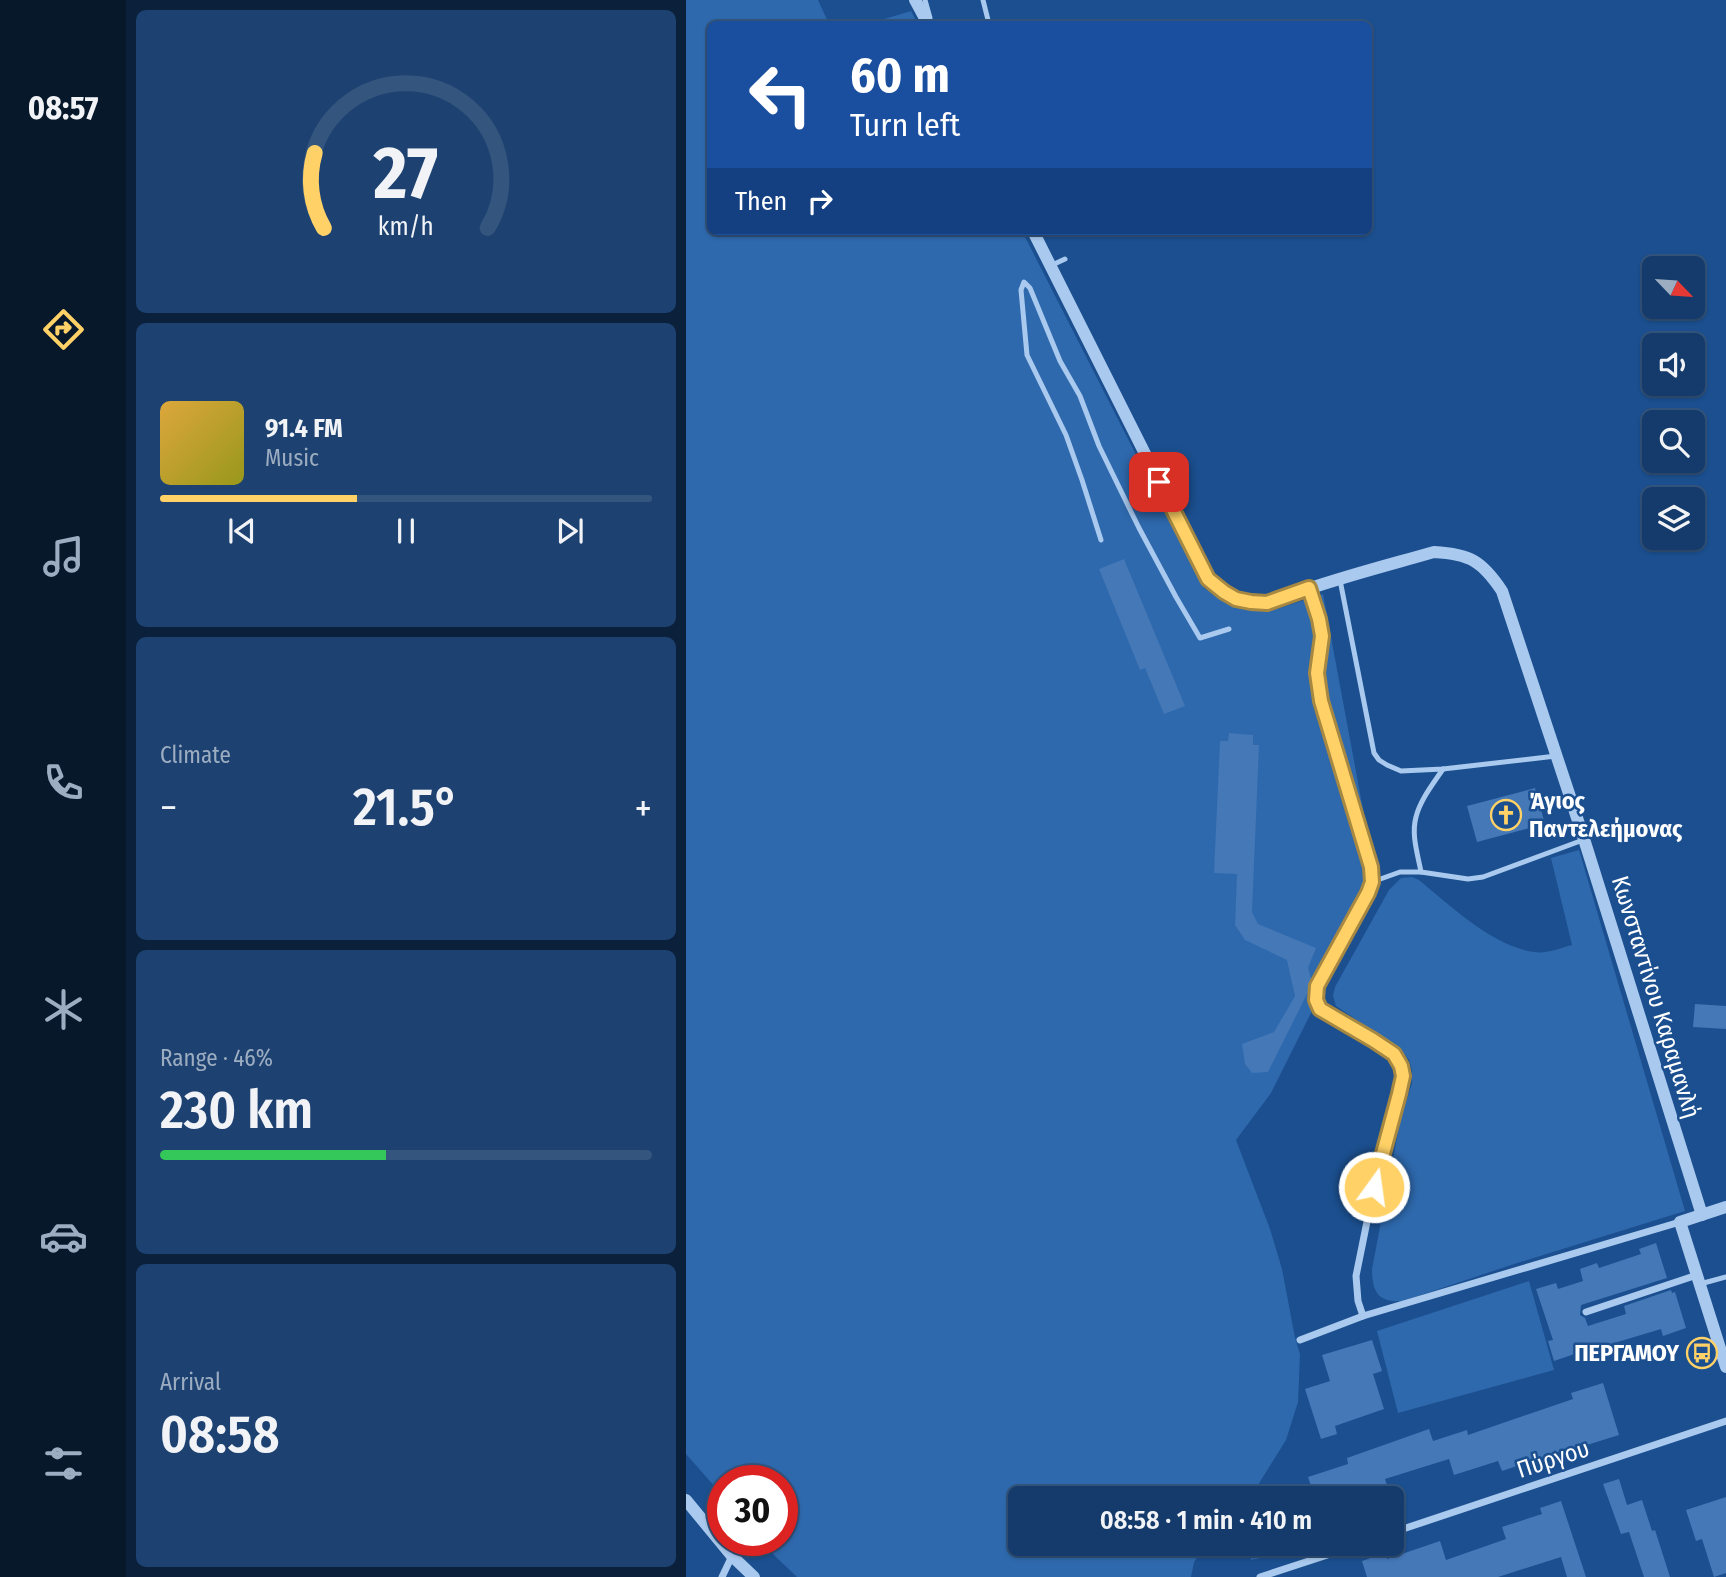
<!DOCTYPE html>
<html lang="en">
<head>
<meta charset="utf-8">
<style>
  :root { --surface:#143b6b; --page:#1d4271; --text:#f1f3f6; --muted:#9dadc1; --line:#33557e; --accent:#ffd166 }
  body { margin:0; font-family:"Fira Sans Condensed",sans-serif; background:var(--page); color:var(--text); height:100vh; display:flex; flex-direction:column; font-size:26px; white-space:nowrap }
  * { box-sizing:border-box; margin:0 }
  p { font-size:23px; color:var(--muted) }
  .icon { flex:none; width:38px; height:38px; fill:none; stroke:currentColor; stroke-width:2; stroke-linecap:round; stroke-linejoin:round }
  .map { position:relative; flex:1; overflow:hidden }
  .drawer { display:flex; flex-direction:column; gap:10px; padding:10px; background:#0b203b; width:560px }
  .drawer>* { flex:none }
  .guide { position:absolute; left:21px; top:21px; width:665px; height:214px; border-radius:10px; box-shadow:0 2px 5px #0004,0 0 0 2px var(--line); background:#1a4fa0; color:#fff; overflow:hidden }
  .needle { width:46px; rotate:115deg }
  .buttons { position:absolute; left:956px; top:256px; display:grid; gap:14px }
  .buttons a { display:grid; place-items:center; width:63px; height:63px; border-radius:10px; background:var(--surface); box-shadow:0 2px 5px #0004,0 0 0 2px var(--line); font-size:35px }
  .speed { position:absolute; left:21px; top:1465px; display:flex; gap:14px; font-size:35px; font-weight:700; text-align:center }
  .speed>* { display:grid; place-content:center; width:91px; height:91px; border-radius:50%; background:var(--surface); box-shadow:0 2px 5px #0004,0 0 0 2px var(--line); line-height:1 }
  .speed .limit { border:10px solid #d22; background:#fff; color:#111 }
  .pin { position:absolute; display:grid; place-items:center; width:60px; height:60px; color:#fff; margin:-30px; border-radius:14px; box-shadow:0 4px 10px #0006 }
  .me { position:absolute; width:77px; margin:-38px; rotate:14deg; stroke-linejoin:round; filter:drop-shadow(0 0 5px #0008) }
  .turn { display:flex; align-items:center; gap:24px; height:147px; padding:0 28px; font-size:32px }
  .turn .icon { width:91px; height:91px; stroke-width:2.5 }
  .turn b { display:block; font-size:49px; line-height:60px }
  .then { display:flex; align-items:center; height:66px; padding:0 28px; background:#0003; gap:14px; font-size:26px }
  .big { font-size:52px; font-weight:600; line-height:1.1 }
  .drawer .widget { flex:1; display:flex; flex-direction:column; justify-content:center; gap:10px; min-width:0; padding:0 24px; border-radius:10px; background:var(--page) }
  .drawer .dial { align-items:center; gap:0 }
  .dial svg { height:182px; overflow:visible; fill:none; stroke:var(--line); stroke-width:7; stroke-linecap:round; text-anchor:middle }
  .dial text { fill:var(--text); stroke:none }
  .song { display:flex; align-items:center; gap:21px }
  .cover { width:84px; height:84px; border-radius:10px; background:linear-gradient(135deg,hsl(40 70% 55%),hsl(60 70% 35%)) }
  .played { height:7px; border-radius:4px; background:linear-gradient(90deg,var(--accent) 40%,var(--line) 40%) }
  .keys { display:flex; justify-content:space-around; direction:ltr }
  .heat { display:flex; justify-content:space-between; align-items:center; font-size:38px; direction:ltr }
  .charge { height:10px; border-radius:5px; background:linear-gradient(90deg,#34c759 46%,var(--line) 0) }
  .trip { position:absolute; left:322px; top:1486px; width:396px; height:70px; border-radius:10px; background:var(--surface); box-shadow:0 2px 5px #0004,0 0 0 2px var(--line); font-weight:600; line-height:70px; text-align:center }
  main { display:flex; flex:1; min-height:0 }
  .tab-bar { display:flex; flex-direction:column; width:126px; justify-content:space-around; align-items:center; background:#08182b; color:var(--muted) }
  .tab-bar .icon { width:49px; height:49px }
  .tab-bar .current { color:var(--accent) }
  .tab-bar b { font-size:32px; color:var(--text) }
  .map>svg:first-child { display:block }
  .green { fill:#2e69ad }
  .building { fill:#4478b7 }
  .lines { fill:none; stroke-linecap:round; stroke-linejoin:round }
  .service { stroke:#a9c9ee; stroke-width:5 }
  .minor { stroke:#a9c9ee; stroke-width:7 }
  .tertiary { stroke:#a9c9ee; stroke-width:12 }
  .route-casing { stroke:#a68842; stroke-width:18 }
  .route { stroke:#ffd166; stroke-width:12 }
  .labels { text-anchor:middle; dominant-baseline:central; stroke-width:5; stroke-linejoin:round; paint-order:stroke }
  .poi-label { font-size:24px; font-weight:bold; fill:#fff; stroke:#1b4f8f; text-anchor:start }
  .street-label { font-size:24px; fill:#fff; stroke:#1b4f8f }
</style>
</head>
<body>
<main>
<nav class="tab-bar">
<b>08:57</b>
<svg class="icon current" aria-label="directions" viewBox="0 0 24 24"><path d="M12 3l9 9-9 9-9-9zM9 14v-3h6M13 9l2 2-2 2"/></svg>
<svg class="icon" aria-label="music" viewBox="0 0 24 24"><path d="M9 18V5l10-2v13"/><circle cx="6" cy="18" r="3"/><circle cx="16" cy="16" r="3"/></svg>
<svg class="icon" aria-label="phone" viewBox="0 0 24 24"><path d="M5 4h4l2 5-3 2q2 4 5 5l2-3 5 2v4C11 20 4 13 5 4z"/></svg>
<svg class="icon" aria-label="climate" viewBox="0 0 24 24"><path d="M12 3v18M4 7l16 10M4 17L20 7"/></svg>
<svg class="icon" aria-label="car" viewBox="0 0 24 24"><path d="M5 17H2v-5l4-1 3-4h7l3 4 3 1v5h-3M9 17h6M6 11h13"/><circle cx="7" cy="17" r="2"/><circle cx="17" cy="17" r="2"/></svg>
<svg class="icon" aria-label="filters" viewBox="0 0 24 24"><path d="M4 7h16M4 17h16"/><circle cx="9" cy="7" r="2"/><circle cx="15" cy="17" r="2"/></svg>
</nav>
<section class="drawer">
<div class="widget dial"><svg viewBox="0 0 100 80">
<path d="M14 69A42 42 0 1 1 86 69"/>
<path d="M14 69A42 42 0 0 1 10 36" stroke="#ffd166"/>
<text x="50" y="56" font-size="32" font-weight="700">27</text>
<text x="50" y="72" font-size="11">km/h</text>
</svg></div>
<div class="widget">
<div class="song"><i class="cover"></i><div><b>91.4 FM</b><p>Music</p></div></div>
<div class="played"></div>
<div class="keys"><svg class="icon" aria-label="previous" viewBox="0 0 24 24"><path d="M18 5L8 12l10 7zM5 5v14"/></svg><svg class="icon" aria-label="pause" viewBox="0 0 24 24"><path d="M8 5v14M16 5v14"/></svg><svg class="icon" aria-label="next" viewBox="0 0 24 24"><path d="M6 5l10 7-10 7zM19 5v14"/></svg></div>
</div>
<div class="widget"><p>Climate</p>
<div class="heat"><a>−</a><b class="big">21.5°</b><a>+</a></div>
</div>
<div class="widget"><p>Range · 46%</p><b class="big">230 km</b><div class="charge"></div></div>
<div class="widget"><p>Arrival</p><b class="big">08:58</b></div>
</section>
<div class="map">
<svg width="1040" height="1577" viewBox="0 0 1040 1577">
  <rect width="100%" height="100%" fill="#1b4f8f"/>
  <!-- green -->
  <g class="green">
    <path d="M0 0H132L143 24H24V231H336L518 588 546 607 591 609 637 594 692 890 625 1013 585 1093 550 1140 584 1229 596 1269 609 1338 614 1354 612 1402 600 1440 567 1493 568 1498H334V1544H585L589 1555 565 1560 563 1546 519 1547 508 1562 505 1577H111L90 1557 75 1540H96V1480H37V1496L0 1454Z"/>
    <path d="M225 11 232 24H182Z"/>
    <path d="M893 850 999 1211 825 1265 717 1301C693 1303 686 1293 686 1269L714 1122 726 1083V1070L723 1060 714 1049 650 1006 647 996 649 987 703 890 715 878 726 877 733 880C765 906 806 946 848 952 861 954 874 948 886 945L865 858Z"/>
    <path d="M843 1281 868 1370 712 1413 691 1331Z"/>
  </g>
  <!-- building -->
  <g class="building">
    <path d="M438 559 499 706 478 714 459 668 454 670 413 569Z"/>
    <path d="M543 733 567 735V745H573L566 912 572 924 630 948 622 968 626 982 625 986 582 1072 566 1073 559 1064 556 1044 588 1032 609 996 601 960 559 940 549 925 551 874 528 873 534 741H542Z"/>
    <path d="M849 788 859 824 791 842 781 806Z"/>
    <path d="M1009 1004 1040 1006V1029L1007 1027Z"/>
    <path d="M970 1243 981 1278 895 1305 894 1315 899 1318 902 1326 940 1314 938 1306 985 1290 986 1293 989 1292 1000 1328 977 1336 975 1329 915 1347V1345L868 1361 862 1341 867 1340 850 1289 870 1283 872 1289 897 1281 894 1269 911 1263 913 1268 955 1254 953 1249Z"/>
    <path d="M686 1340 696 1371 687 1374 698 1409 649 1426 651 1434 635 1439 619 1389 644 1381 636 1355Z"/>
    <path d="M917 1383 933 1435 901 1445V1443L816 1471 812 1461 768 1475 763 1459 699 1479 705 1498H629L622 1477 662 1464 661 1458 743 1429 747 1441 781 1430 782 1435 887 1399 885 1393Z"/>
    <path d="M933 1479 941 1505 956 1500 966 1531 969 1530 984 1577H958L943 1532 935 1534 917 1484Z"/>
    <path d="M1040 1497V1573L1028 1577 1016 1539 1010 1541 1000 1510Z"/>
    <path d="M875 1501 900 1577H881L875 1557 812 1577H681L676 1561 699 1553 701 1559 754 1541 760 1560 820 1539 816 1527 856 1514 854 1508Z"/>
  </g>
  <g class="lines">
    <!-- service -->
    <g class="service">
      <path d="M239 0 244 18"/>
      <path d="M297 0 303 24"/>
      <path d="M364 266 379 259"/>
      <path d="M415 540 396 480 380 435 341 355 335 290 338 282 344 288 374 361 394 396 413 446 453 528 490 597 514 638 543 629"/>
      <path d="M654 580 688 753 693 760 701 765 715 771 757 769 870 756"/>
      <path d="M735 872C732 855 725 835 730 817 734 800 747 784 757 769"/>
      <path d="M686 882 714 872H735L782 879 797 877 897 840"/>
      <path d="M1014 1284 1040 1277"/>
    </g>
    <!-- minor -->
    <g class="minor">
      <path d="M623 588 633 619 636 636 631 673 635 701 685 867 686 882 682 893 631 986 630 1000 634 1009 687 1040 708 1054 715 1066 717 1076 713 1094 688 1187 670 1276 672 1301 677 1316"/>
      <path d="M900 1312 1011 1275"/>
      <path d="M614 1340 677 1316 994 1222"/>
      <path d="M705 1533 1040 1421"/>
      <path d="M36 1577 46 1556"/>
      <path d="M574 1577 675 1544"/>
    </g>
    <!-- tertiary -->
    <g class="tertiary">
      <path d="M229 0 242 24"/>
      <path d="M347 231 522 579C535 589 547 600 564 602 584 605 603 595 622 589 663 575 706 564 748 552 784 554 796 561 816 591L898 839 1016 1215"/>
      <path d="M1040 1207 994 1222 1040 1367"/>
      <path d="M0 1500 46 1556 68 1577"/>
    </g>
  </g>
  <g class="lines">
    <!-- route casing -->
    <g class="route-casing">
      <path id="route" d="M473 482 522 579 538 592 550 599 565 602 581 603 623 588 633 619 636 636 631 673 635 701 685 867 686 882 682 893 631 986 630 1000 634 1009 687 1040 708 1054 715 1066 717 1076 713 1094 688 1187"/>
    </g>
    <!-- route -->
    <use href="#route" class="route"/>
  </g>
  <!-- icons -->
  <defs>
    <g id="church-ring" transform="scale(1.575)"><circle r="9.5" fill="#1b4f8f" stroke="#ffd166" stroke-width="1.5"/><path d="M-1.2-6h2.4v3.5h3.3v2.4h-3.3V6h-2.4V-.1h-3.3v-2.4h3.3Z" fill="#ffd166"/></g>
    <g id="bus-ring" transform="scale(1.575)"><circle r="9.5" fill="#1b4f8f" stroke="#ffd166" stroke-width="1.5"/><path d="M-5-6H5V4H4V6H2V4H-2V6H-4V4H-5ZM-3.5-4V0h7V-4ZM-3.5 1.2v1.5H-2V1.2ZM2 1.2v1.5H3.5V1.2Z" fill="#ffd166"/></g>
  </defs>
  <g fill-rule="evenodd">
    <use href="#church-ring" x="820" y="815"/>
    <use href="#bus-ring" x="1016" y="1353"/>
  </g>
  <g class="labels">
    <!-- poi labels -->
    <g class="poi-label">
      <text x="843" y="801">Άγιος<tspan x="843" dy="28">Παντελεήμονας</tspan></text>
      <text x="993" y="1353" text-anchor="end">ΠΕΡΓΑΜΟΥ</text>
    </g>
    <!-- street labels -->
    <g class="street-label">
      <text transform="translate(970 997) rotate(73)">Κωνσταντίνου Καραμανλή</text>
      <text transform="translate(867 1459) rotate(-18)">Πύργου</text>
    </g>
  </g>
</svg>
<div class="buttons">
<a><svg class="needle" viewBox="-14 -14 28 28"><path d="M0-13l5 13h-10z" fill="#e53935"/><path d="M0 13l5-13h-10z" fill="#9dadc1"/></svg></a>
<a><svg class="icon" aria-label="sound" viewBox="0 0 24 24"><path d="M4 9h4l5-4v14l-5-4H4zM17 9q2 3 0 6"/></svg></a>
<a><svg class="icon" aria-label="search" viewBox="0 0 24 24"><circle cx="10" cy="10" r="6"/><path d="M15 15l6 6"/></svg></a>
<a><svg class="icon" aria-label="layers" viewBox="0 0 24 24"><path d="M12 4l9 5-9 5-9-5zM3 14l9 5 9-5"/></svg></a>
</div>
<div class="speed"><div class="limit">30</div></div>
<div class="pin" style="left:473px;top:482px;background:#d93025"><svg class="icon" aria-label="arrive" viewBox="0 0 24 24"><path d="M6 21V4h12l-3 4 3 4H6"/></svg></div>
<svg class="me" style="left:688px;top:1187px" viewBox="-20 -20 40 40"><circle r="17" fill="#ffd166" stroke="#fff" stroke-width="3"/><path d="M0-11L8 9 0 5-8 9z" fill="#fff"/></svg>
<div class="trip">08:58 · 1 min · 410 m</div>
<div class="guide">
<div class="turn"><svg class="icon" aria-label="left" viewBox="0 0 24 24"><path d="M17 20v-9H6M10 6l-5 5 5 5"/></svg><div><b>60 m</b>Turn left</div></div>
<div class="then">Then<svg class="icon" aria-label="right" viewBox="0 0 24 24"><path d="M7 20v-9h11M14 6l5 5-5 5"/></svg></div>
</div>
</div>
</main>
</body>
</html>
